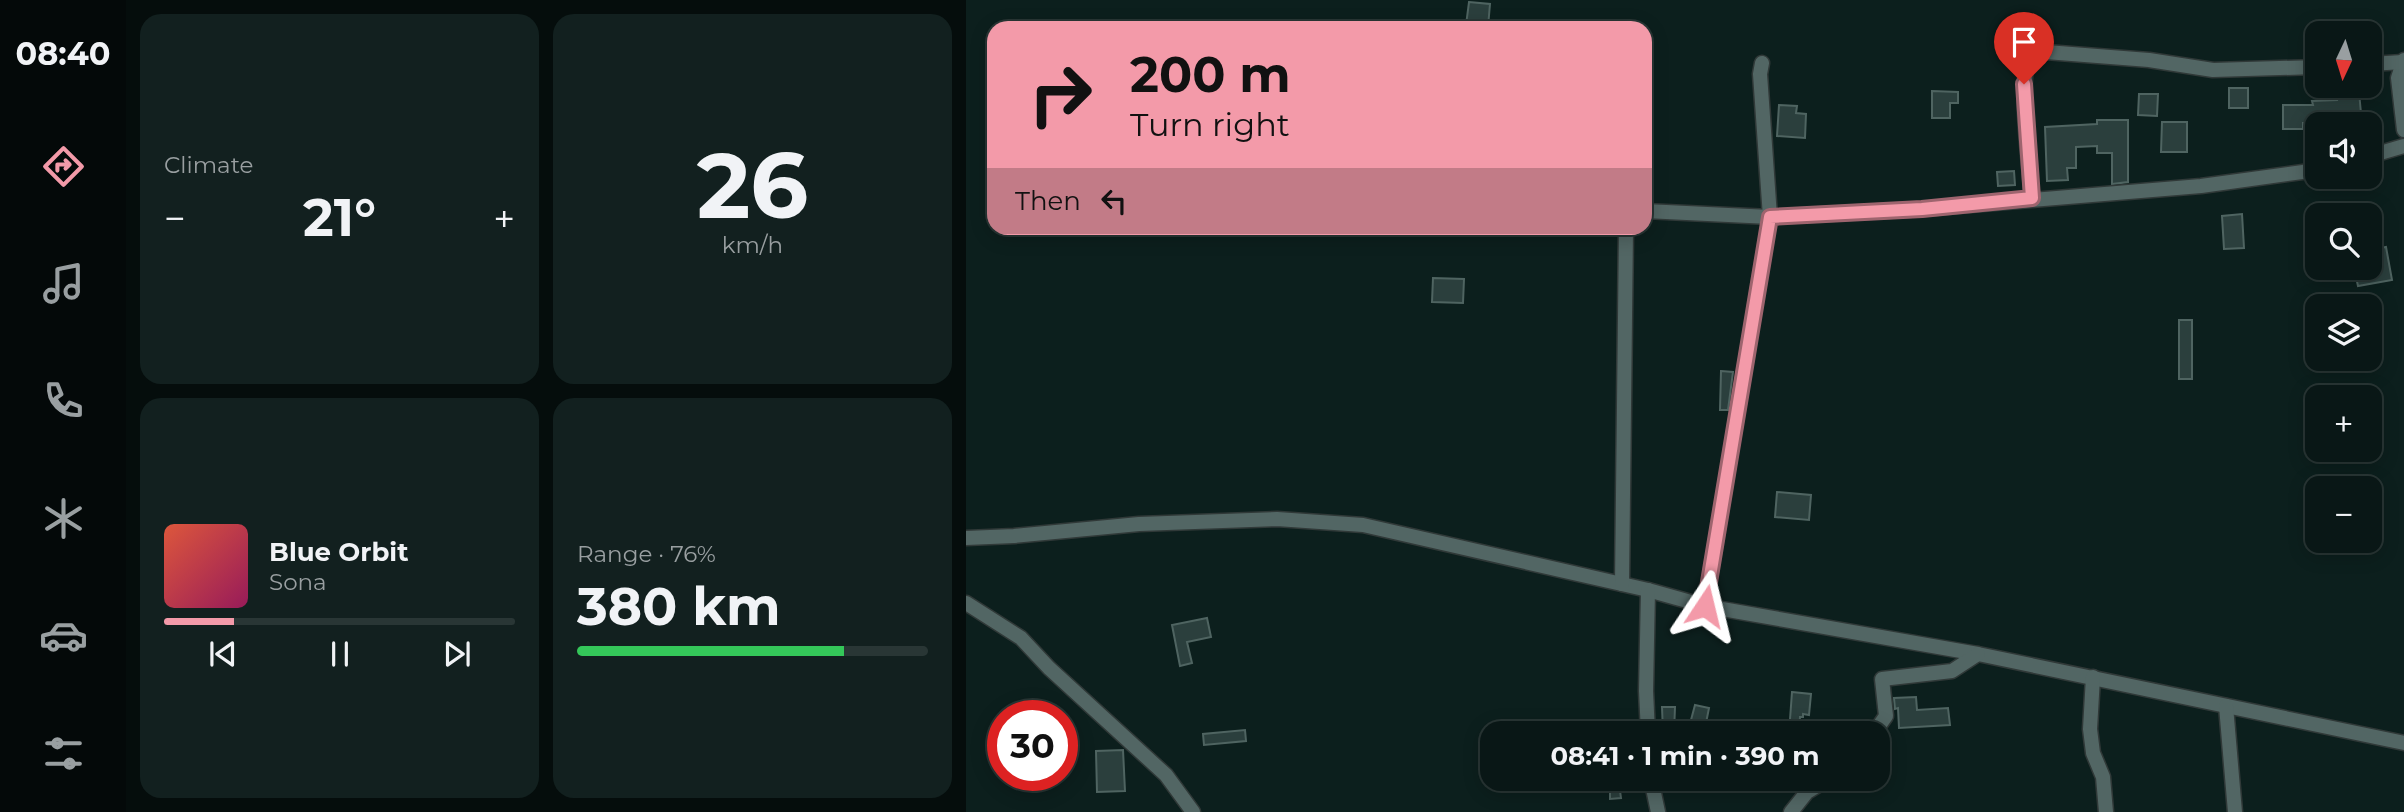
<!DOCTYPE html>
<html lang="en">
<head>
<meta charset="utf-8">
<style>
  :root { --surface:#091716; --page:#12201f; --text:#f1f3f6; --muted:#999fa1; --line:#293635; --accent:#f39aa9 }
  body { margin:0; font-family:Montserrat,sans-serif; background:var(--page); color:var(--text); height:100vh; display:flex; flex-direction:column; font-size:26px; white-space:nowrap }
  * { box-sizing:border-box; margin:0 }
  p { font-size:23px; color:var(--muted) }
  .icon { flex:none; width:38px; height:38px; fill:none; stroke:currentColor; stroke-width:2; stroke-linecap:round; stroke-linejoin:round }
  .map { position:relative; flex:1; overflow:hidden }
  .details { display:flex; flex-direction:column; gap:14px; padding:14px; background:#050d0c; width:840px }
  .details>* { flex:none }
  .top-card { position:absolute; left:21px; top:21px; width:665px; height:214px; border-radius:21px; box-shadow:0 4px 18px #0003,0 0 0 2px var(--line); background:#f39aa9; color:#111; overflow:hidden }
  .needle { width:46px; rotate:184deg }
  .buttons { position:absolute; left:1339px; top:21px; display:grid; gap:14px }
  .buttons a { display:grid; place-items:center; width:77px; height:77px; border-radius:14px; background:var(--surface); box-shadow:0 4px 18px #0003,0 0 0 2px var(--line); font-size:35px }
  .speed { position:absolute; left:21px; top:700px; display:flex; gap:14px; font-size:35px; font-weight:700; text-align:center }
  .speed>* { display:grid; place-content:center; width:91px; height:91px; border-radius:50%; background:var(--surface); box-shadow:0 4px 18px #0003,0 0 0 2px var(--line); line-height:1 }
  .speed .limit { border:10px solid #d22; background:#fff; color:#111 }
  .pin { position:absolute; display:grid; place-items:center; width:60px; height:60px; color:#fff; margin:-72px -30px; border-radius:50% 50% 50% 0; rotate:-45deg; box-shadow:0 0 7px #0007 }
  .pin .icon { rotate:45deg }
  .me { position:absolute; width:77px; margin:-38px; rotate:10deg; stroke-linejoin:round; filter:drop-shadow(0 0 5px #0008) }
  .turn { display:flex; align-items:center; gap:24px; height:147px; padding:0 28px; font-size:32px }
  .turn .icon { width:91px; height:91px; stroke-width:2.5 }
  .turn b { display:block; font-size:49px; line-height:60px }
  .then { display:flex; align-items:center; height:66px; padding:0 28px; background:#0003; gap:14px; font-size:26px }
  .big { font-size:52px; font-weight:700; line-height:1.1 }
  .details .widget { flex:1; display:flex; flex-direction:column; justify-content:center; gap:10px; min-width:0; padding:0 24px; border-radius:21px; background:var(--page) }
  .details .dial { align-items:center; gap:0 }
  .dial b { font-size:91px; line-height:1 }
  .song { display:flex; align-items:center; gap:21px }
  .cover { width:84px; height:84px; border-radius:10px; background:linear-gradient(135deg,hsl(10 70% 55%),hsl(330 70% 35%)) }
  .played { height:7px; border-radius:4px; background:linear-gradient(90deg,var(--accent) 20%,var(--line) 20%) }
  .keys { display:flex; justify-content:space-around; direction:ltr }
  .heat { display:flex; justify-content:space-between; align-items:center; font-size:38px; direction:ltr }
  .charge { height:10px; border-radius:5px; background:linear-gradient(90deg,#34c759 76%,var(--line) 0) }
  .details .tiles { flex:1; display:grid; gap:14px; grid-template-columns:repeat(2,1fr) }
  .trip { position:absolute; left:514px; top:721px; width:410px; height:70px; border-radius:21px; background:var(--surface); box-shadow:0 4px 18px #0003,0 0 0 2px var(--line); font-weight:700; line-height:70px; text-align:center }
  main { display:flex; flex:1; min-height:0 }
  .tabs { display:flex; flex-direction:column; width:126px; justify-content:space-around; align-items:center; background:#040909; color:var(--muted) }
  .tabs .icon { width:49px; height:49px }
  .tabs .current { color:var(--accent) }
  .tabs b { font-size:32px; color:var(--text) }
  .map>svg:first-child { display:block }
  .building { fill:#2b3f3d; stroke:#4f6461; stroke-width:2 }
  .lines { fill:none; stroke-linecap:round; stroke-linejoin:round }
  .minor-casing { stroke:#303938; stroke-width:17 }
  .minor { stroke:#526664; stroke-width:14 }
  .route-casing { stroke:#9e646e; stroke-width:18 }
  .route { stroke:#f39aa9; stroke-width:12 }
</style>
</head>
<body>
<main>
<nav class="tabs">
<b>08:40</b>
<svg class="icon current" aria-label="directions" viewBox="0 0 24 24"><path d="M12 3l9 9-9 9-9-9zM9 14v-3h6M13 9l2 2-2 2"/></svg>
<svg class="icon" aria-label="music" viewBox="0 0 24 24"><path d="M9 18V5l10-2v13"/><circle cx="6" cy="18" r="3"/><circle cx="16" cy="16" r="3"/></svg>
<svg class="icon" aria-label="phone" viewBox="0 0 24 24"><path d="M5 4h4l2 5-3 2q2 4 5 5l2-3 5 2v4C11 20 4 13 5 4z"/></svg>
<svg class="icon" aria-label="climate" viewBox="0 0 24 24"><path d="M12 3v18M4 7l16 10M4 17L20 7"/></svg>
<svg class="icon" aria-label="car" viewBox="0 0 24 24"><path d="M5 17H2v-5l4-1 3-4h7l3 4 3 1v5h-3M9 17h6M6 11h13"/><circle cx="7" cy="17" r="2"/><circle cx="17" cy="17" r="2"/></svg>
<svg class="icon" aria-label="filters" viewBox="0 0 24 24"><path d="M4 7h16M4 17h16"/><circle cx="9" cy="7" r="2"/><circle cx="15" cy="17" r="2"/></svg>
</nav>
<section class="details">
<div class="tiles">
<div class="widget"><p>Climate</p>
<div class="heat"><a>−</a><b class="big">21°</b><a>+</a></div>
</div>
<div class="widget dial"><b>26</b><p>km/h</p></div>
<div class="widget">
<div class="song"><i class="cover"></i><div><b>Blue Orbit</b><p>Sona</p></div></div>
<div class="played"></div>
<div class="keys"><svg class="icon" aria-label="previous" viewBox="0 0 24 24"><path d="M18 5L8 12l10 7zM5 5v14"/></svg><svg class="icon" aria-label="pause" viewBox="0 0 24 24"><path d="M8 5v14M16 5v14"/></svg><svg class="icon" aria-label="next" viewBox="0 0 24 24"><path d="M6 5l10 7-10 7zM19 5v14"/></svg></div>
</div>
<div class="widget"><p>Range · 76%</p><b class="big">380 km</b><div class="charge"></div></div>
</div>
</section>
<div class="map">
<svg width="1438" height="812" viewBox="0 0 1438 812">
  <rect width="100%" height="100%" fill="#0c1f1d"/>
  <!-- building -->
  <g class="building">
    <path d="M503 2 524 4 522 27 500 25Z"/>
    <rect x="1263" y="88" width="19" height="20"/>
    <path d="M966 91 992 92V103H984V118H966Z"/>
    <path d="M1393 92 1396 124 1337 123V129H1317V105H1347L1346 101 1371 100 1370 94Z"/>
    <path d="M1173 94H1192L1191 116 1172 115Z"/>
    <path d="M813 105 831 106 830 113 840 114 839 138 811 136Z"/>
    <path d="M1131 120H1162V182L1146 184V153H1131V146L1110 147V168H1101L1102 180 1081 181 1079 127 1131 124Z"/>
    <path d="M1196 122H1221V152H1195Z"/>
    <path d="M1048 171 1049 185 1032 186 1031 172Z"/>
    <path d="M1276 214 1278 248 1258 249 1256 216Z"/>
    <path d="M1420 247 1426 280 1392 286 1388 268H1404V250Z"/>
    <path d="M467 278 498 279 497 303 466 302Z"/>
    <rect x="1213" y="320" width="13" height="59"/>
    <path d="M755 371 767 372 762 410H754Z"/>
    <path d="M811 492 845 495 843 520 809 517Z"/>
    <path d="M241 618 245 637 221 642 226 663 214 666 206 625Z"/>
    <path d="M826 692 845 694 843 715 837 714V717H834L833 733H823Z"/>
    <path d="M950 697 951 710 982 708 984 725 933 728 932 708 929 709 928 698Z"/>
    <path d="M729 705 743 708 740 723 725 720Z"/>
    <path d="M696 707H709L708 733H697Z"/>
    <path d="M279 730 280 741 238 745 237 734Z"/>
    <path d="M157 750 159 791 131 792 130 751Z"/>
    <path d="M665 779 666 790 654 791 655 798 644 799V781Z"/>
  </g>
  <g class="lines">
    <!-- minor casing -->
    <g class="minor-casing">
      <g id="minor">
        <path d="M1438 60 1432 78 1438 130"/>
        <path d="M1404 64 1437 62"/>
        <path d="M1404 156 1438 146"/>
        <path d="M1066 198C1064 173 1053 82 1062 64 1066 56 1072 54 1080 52L1183 60 1247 70 1351 67"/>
        <path d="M679 211 804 217 956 209 1235 186 1351 170"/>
        <path d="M0 538 48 536 173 524 311 519 397 525 682 590 739 606 1012 654 1438 743"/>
        <path d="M656 584 660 228"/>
        <path d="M682 590 680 691 682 733"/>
        <path d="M0 603 55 638 83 668 200 775 227 812"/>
        <path d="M739 606 804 217 794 74 796 63"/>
        <path d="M1127 677 1124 729 1127 753 1137 777 1140 812"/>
        <path d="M1260 706 1269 812"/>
        <path d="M908 733 920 716 916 679 986 671 1012 654"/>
        <path d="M685 779 692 812"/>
        <path d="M825 812 841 792 862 779"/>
      </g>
    </g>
    <!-- minor -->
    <use href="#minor" class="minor"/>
  </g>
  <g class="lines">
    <!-- route casing -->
    <g class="route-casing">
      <path id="route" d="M739 606 804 217 956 209 1066 198 1058 84"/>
    </g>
    <!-- route -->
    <use href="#route" class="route"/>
  </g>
</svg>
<div class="buttons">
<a><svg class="needle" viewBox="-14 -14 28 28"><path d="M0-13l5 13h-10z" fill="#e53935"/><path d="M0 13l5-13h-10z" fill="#999fa1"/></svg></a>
<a><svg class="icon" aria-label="sound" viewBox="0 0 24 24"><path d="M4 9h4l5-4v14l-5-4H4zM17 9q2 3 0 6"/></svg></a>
<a><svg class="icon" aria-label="search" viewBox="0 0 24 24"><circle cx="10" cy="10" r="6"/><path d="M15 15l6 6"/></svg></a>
<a><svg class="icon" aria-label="layers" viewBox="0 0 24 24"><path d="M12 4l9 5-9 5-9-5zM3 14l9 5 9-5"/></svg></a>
<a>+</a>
<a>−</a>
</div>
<div class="speed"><div class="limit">30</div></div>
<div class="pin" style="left:1058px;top:84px;background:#d93025"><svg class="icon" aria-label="arrive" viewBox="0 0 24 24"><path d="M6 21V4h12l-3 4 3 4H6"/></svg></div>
<svg class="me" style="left:739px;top:606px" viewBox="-20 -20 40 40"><path d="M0-17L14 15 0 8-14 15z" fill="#f39aa9" stroke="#fff" stroke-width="4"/></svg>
<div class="trip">08:41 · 1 min · 390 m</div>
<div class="top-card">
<div class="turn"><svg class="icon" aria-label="right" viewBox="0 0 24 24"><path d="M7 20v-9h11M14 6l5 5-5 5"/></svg><div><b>200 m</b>Turn right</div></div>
<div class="then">Then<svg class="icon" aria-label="left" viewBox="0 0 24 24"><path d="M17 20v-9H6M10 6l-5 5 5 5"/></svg></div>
</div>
</div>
</main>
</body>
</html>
